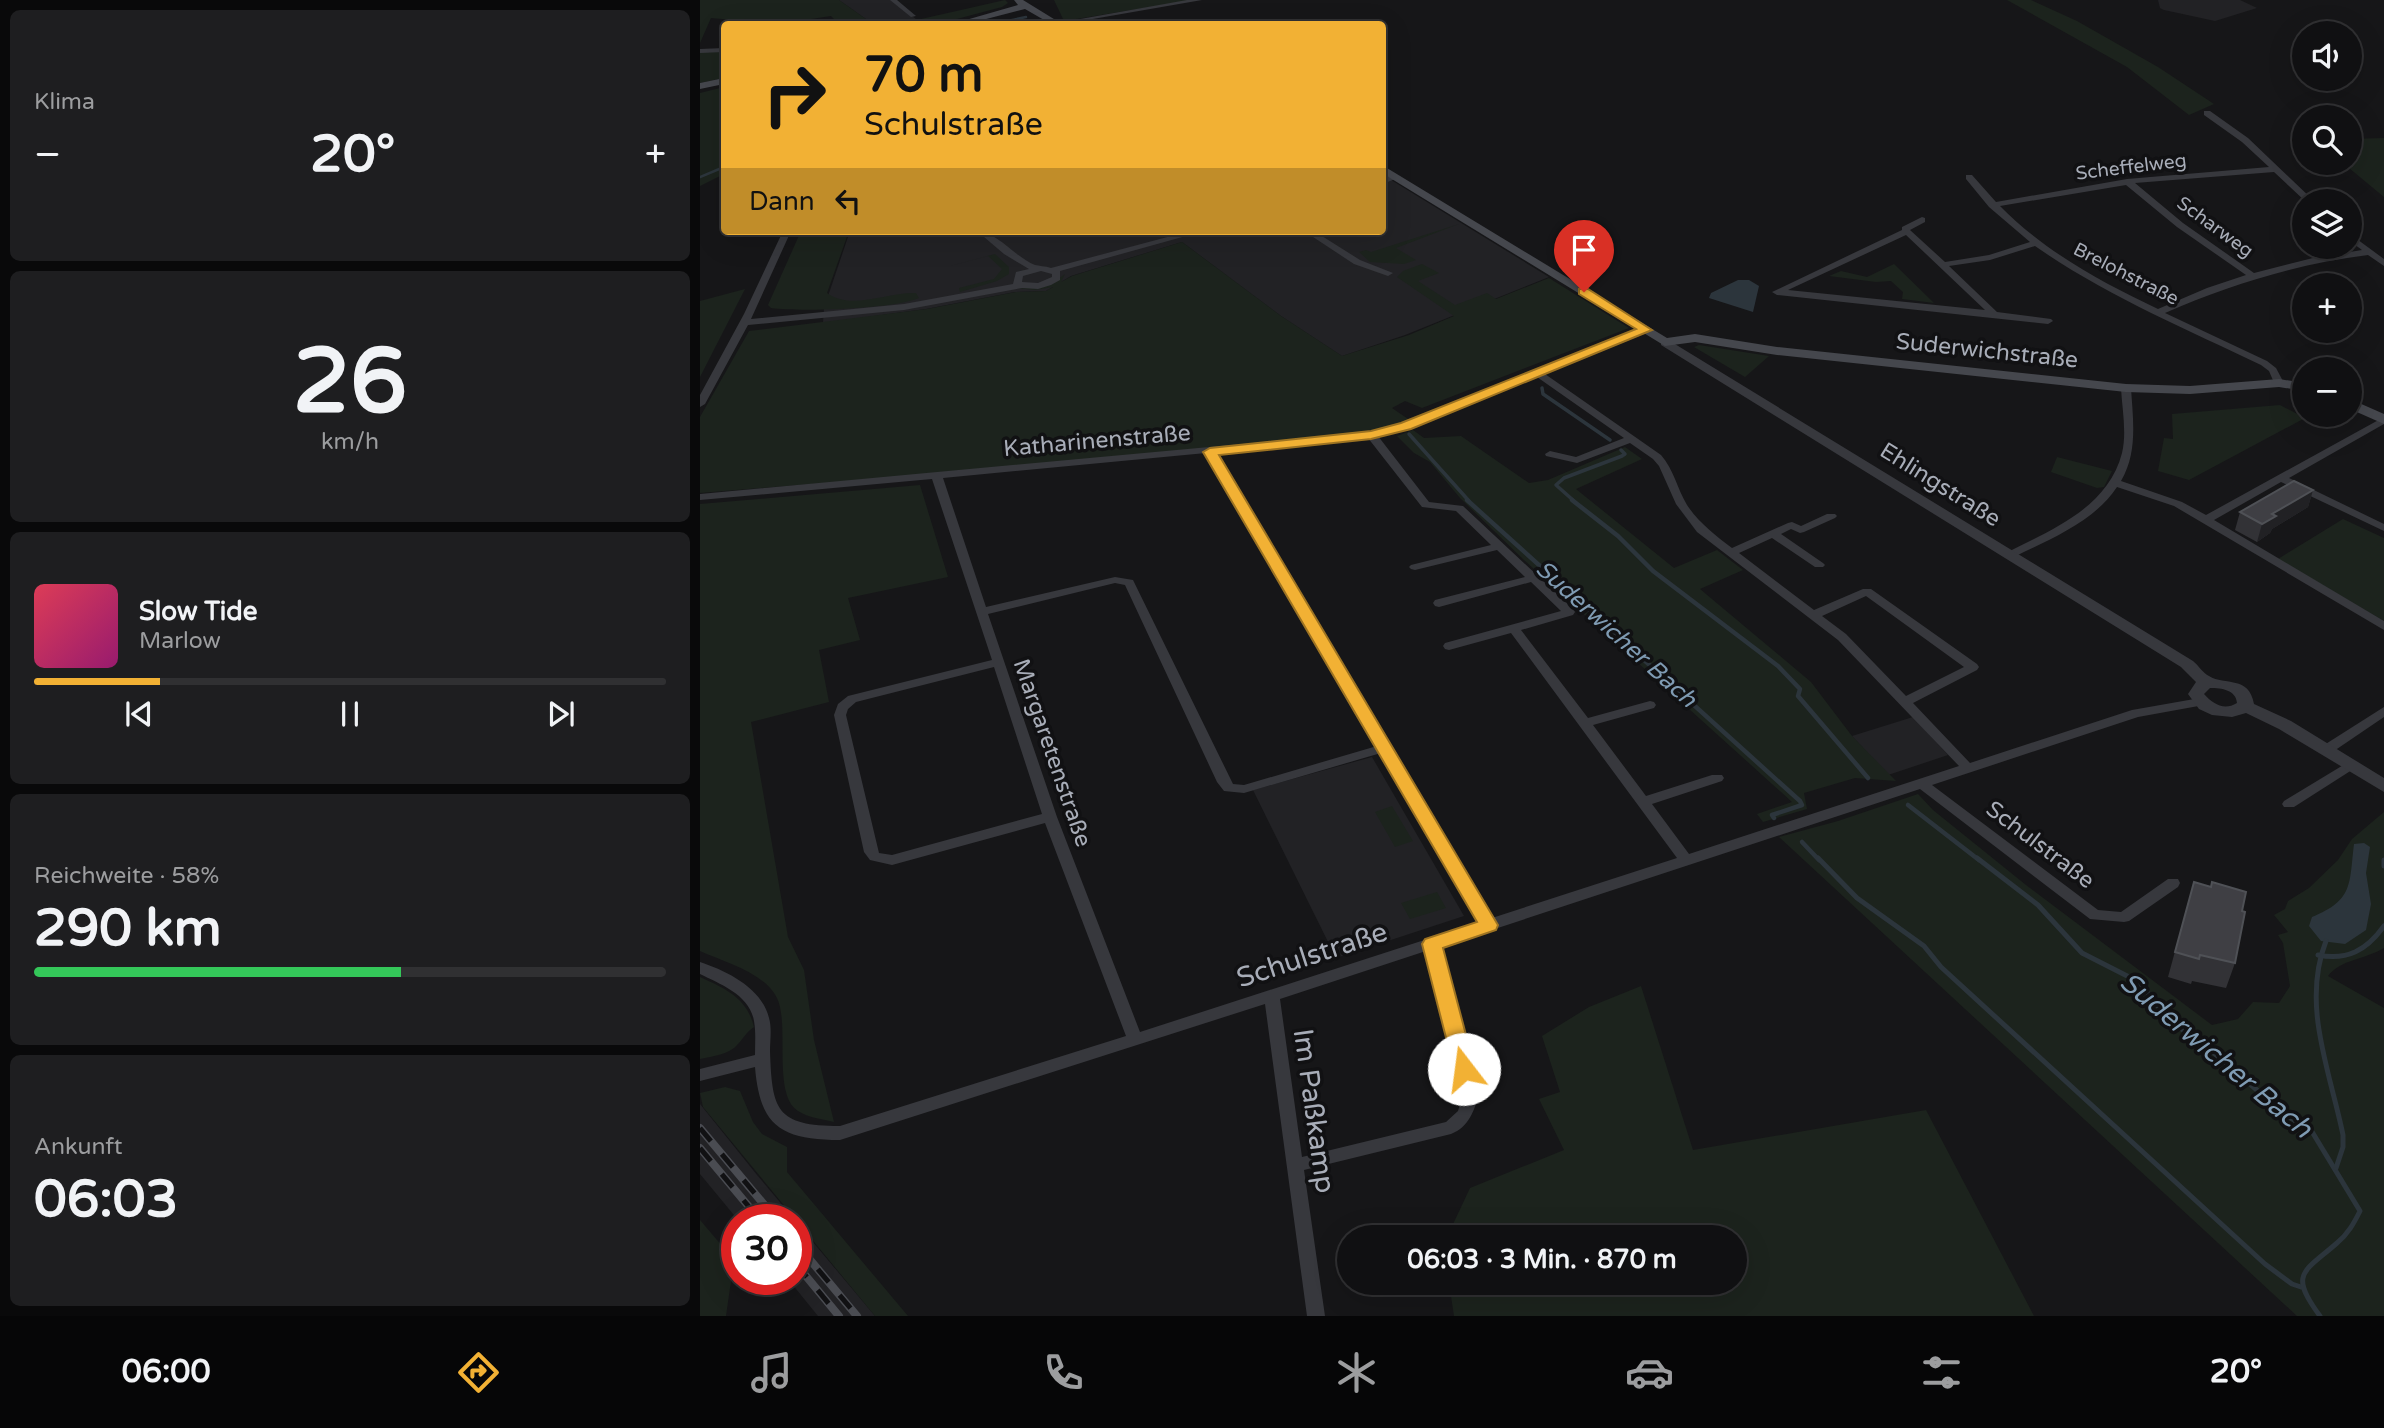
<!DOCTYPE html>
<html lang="de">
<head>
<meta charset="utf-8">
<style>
  :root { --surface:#101012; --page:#1e1e20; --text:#f1f3f6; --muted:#9c9d9f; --line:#303032; --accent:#f2b134 }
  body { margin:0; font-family:"Varela Round",sans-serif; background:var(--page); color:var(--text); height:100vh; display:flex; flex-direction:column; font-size:26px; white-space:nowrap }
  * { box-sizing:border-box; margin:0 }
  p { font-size:23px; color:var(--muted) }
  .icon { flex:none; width:38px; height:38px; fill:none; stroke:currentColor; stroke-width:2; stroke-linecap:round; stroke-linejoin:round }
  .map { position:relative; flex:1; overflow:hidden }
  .side { display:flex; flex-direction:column; gap:10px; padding:10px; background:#09090a; width:700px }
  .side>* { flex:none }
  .top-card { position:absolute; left:21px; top:21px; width:665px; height:214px; border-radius:7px; box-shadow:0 7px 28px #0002,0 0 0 2px var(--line); background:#f2b134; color:#111; overflow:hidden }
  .buttons { position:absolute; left:1592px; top:21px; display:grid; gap:14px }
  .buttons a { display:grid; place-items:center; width:70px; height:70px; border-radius:50%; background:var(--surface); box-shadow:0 7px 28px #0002,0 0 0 2px var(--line); font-size:35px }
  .speed { position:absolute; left:21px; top:1204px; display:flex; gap:14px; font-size:35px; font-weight:700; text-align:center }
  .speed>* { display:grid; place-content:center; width:91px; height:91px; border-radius:50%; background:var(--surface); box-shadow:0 7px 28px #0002,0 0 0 2px var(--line); line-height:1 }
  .speed .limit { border:10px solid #d22; background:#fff; color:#111 }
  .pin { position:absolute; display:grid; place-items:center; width:60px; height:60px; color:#fff; margin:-72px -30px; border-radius:50% 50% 50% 0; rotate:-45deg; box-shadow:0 0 7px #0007 }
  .pin .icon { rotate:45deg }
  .me { position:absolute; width:77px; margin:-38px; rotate:345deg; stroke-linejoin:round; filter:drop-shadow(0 0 5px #0008) }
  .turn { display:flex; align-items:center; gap:24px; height:147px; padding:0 28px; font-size:32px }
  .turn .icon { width:91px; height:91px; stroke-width:2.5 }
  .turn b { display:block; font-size:49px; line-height:60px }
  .then { display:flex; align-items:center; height:66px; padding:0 28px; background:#0003; gap:14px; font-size:26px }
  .big { font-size:52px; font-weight:800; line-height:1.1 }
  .side .widget { flex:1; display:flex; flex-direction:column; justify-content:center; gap:10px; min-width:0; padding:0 24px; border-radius:10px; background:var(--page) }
  .side .dial { align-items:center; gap:0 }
  .dial b { font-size:91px; line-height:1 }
  .song { display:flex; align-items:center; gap:21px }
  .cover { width:84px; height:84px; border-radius:10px; background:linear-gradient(135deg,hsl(350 70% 55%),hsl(320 70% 35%)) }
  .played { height:7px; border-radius:4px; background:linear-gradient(90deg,var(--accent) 20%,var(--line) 20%) }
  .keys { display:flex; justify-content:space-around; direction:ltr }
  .heat { display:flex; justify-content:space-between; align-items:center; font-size:38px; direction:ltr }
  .charge { height:10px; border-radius:5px; background:linear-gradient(90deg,#34c759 58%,var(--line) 0) }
  .trip { position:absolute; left:637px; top:1225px; width:410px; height:70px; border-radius:35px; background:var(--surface); box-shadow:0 7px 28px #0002,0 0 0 2px var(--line); font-weight:800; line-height:70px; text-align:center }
  .menu { display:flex; height:112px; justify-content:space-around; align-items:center; background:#060607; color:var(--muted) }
  .menu .icon { width:49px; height:49px }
  .menu .on { color:var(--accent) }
  .menu b { font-size:32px; color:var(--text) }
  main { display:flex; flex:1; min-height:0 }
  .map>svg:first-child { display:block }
  .built { fill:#222225 }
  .green { fill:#1c231d }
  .water { fill:#2c353c }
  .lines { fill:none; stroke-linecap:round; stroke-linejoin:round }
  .stream-far3 { stroke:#2c353c; stroke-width:2.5 }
  .stream-far2 { stroke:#2c353c; stroke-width:3.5 }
  .stream-far1 { stroke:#2c353c; stroke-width:4.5 }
  .stream { stroke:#2c353c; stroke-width:5 }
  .minor { fill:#37383d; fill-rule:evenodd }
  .tertiary { fill:#37383d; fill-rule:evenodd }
  .secondary { fill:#45474d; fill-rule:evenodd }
  .rail-casing { stroke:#4a4c52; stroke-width:8 }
  .rail { stroke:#111113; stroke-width:5; stroke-dasharray:17; stroke-linecap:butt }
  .wall { fill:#323236 }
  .shaded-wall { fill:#212124 }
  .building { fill:#3f3f44; stroke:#4f5156; stroke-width:2 }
  .route { fill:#f2b134; stroke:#9d7322; stroke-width:2 }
  .labels { text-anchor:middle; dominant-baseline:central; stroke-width:7; stroke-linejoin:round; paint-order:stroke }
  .far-street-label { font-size:19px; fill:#a8adb8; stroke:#111113 }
  .street-label { font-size:23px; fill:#a8adb8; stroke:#111113 }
  .water-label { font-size:24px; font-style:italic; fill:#7f9bb3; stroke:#111113 }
  .near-street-label { font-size:28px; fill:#a8adb8; stroke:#111113 }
  .near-water-label { font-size:28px; font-style:italic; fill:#7f9bb3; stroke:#111113 }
</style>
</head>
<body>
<main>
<section class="side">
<div class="widget"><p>Klima</p>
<div class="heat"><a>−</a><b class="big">20°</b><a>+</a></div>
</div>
<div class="widget dial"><b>26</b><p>km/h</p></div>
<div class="widget">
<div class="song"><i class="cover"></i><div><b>Slow Tide</b><p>Marlow</p></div></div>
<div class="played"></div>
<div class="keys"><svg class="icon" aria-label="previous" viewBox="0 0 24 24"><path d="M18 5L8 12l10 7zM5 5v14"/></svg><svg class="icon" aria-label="pause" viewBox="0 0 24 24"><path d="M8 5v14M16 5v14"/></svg><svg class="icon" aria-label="next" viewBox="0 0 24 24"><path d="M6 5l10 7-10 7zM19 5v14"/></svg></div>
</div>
<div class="widget"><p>Reichweite · 58%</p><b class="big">290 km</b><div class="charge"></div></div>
<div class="widget"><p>Ankunft</p><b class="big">06:03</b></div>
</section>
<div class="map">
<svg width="1684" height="1316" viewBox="0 0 1684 1316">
  <rect width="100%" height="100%" fill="#161618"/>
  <!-- built -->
  <g class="built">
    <path d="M139 0H192L217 20 199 24H173Z"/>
    <path d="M1458 0H1540L1557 8 1515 21 1464 10 1460 8Z"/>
    <path d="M683 175 849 277 705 335 642 356 581 316 482 242 371 276 346 291 315 292 226 309 123 323 124 308 150 231H682Z"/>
    <path d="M1213 717 1248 755 1188 775 1152 736Z"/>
    <path d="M672 757 764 916 636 958 553 790Z"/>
    <path d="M0 1104 57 1175 95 1220H38L0 1174Z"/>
    <path d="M96 1222 175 1316H118L88 1279H96Z"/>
  </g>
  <!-- green -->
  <g class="green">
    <path d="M0 0H139L173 24H139L131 16 79 24 11 18 0 43Z"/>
    <path d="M305 0 308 3 302 7 238 24H199Z"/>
    <path d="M354 0H493L364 21Z"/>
    <path d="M1307 0H1331L1377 21 1458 67 1514 104 1489 115 1427 67Z"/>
    <path d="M24 51V78L0 83V52Z"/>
    <path d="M24 87V174L0 186V93Z"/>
    <path d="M1684 138V197L1643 163H1650V139Z"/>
    <path d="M759 224 696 248 716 260 704 264 670 262 659 252 666 250 671 252Z"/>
    <path d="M101 231H149L127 293C152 311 186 292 216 293L219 298C193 309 101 312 71 308L68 305Z"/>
    <path d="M482 242 581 316 642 356 709 335 754 316 697 277 703 271 722 264 739 273 718 281 755 305 787 293 796 299 849 278 929 328 722 408 705 401 692 408 711 421 667 434 237 474 0 493V417L49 331 227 309 316 292 346 291 353 287 335 290 317 288 350 285 365 274 361 282 372 276Z"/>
    <path d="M295 254 309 267V274L297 281 260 292 259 288 294 279 302 269 288 256 250 266Z"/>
    <path d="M1194 264 1234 303 1202 299 1203 292 1191 281 1176 282 1129 276 1141 271 1167 277Z"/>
    <path d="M45 289 0 377V301Z"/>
    <path d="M999 345 1069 356 1045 377 994 347Z"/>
    <path d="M1580 405 1605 418 1489 480 1458 471 1464 438 1473 439 1472 414Z"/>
    <path d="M713 430 724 438 761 436 829 483 848 480 925 447 942 459 876 489 974 568 1017 550 1043 570 1000 589 1111 682 1152 736 1196 781 1155 778 1104 793 1107 809 1063 822 1057 814 1092 802 824 560 760 498 730 462 714 453 697 436Z"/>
    <path d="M1357 457 1412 471 1404 487 1397 488 1351 472Z"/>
    <path d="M220 485 248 577 148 598 160 640 119 650 129 702 51 722 88 937 104 970 114 1040 134 1122C123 1119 108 1118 98 1111 72 1095 90 1024 77 998 64 972 24 962 0 951V504Z"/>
    <path d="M1643 519 1684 538V621L1578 559Z"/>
    <path d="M1218 794 1233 810 1326 885 1512 1025 1538 1019 1553 1002 1579 1003 1590 986 1583 943 1578 935 1588 932 1574 915 1585 909 1588 901 1609 888 1638 860 1652 839 1684 812V948C1664 960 1641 959 1628 976L1684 1008V1316H1597L1079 837 1138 821Z"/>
    <path d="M692 806 713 841 695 847 675 812Z"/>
    <path d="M737 892 746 908 710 919 701 903Z"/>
    <path d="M0 977C26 989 47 998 54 1027 46 1032 44 1038 38 1044 29 1055 13 1056 0 1059Z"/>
    <path d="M941 986 993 1150 1226 1110 1334 1316H754L749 1283H1034V1237H747L770 1188 864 1150 839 1099 860 1092 842 1036 889 1007Z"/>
    <path d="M25 1087 40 1091 53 1122 62 1134 87 1147V1172L208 1316H175L3 1107 0 1093Z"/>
    <path d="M0 1220 34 1260 26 1316H0Z"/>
  </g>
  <!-- water -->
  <g class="water">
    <path d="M1038 280H1049L1059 286 1053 312 1009 298 1011 293Z"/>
    <path d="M1664 843 1670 847 1666 873 1671 904 1666 930 1645 944 1621 941 1609 926 1612 917C1654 900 1649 884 1654 844Z"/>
  </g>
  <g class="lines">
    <!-- stream-far3 -->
    <g class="stream-far3">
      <path d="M293 24 326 17"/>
      <path d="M0 177 24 167"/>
    </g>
    <!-- stream-far2 -->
    <g class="stream-far2">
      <path d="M842 388 843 394 910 440"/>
      <path d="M709 434 769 501"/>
      <path d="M874 501 856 485 864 478 922 456 925 454 921 450"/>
    </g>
    <!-- stream-far1 -->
    <g class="stream-far1">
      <path d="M767 500 1100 801 1102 805 1072 815 1074 818"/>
      <path d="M872 500 918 536 953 571 1078 666 1100 689 1098 696 1168 778"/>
      <path d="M1208 805 1279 860"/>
      <path d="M1102 842 1119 860"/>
    </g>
    <!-- stream -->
    <g class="stream">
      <path d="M1118 858 1157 898 1224 946 1241 967 1565 1264 1592 1284 1601 1287"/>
      <path d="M1277 858 1338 905 1382 953 1439 982 1468 1019 1514 1053 1587 1116 1611 1130 1660 1211C1654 1223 1648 1234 1637 1243 1604 1272 1588 1273 1620 1316"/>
      <path d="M1684 860V866"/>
      <path d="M1626 941C1601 1005 1630 1071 1643 1135V1147L1636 1168"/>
      <path d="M1618 955C1647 961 1667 950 1684 926"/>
    </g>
    <!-- minor -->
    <g class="minor">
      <path d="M190 0H197L216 16 211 17Z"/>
      <path d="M487 0H502L364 24H352Z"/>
      <path d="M24 48V52L0 53V49Z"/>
      <path d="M1504 111H1510L1548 138 1614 201H1605L1574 172 1435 183 1483 223 1554 273 1613 258 1662 250 1650 241V234L1684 259V266L1668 255C1597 264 1531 284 1465 313L1567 361 1576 368 1584 383 1583 385H1575L1569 371 1561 365C1484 328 1405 295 1335 246L1290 260 1249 266 1297 312 1351 319 1353 321 1348 324 1077 295 1072 292 1202 230V227L1222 217 1225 218V222L1210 230 1245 262 1289 255 1330 242 1289 207 1266 179V175H1272L1296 202 1427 179 1569 167 1542 142 1504 115ZM1426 185 1477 227 1546 275 1507 288 1458 309C1401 282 1344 251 1300 206ZM1206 235 1285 310 1088 290Z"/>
      <path d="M694 175 701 177 682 184V179Z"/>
      <path d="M83 231H91L51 319 204 304 313 284 316 272 329 269 304 254 277 231C296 231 315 257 335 265 339 266 345 266 351 268L490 231H504L360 271V280L351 285 338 289 322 288 204 310 48 325 5 404 0 407V395L44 314ZM341 271 352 274V277L338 283 322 282 323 276Z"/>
      <path d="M604 231H614L660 260 693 273 688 276 654 264Z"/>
      <path d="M946 327 949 328V332L845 374 961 455C974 470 977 488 987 505 999 523 1015 535 1032 548L1088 523 1092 522 1101 526 1127 514H1135L1137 516 1135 518 1104 532 1100 533 1091 529 1081 534 1123 563 1125 565 1123 567H1115L1072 538 1039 553 1114 610 1163 589H1171L1277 664 1279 667 1277 670 1213 703 1270 763 1432 710 1500 698 1504 699 1506 702 1504 705 1438 717 1232 785 1398 910 1421 912 1468 879H1478L1480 883 1478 887 1429 921 1424 922 1390 919 1220 789 740 947 779 1094C774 1111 769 1127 751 1134L604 1170 625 1316H607L565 1004 140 1140C82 1139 60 1128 55 1067L0 1081V1069L55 1055C55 1044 56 1032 54 1021 50 995 20 984 0 974V962C27 971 62 988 69 1018 72 1028 70 1041 70 1051 72 1110 76 1126 140 1126L426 1036 345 823 192 865 170 860 164 852 134 715 138 704 148 696 292 660 232 479 0 500V494L671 432 702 424ZM837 377 924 438 876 457 850 451 845 454 846 456 877 463 930 443 953 459 959 466 976 504 997 532 1138 640 1259 766 989 854 952 804 1022 781 1024 778 1022 775H1012L946 796 893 725 954 708 956 705 954 702 950 701 888 718 821 630 873 615 875 612 873 609 763 506 729 502 678 436 710 428ZM668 438 722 507 756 511 791 545 711 565 709 567 711 569 715 570 797 550 825 577 735 600 733 603 735 606 739 607 831 582 861 611 745 643 743 646 745 649 749 650 811 633 977 858 792 918 516 453ZM506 453 677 746 544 785 533 784 433 580 415 577 286 607 243 478ZM415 583 425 585 517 782 524 791 544 793 681 753 780 922 440 1032 357 817 288 614ZM1166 596 1264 667 1206 696 1146 634 1122 616ZM294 667 342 814 192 855 179 853 146 715 148 709 156 702ZM726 951 763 1094 758 1111 746 1122 602 1157 580 999Z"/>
      <path d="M1426 385 1431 388C1433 420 1438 452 1421 481L1482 502 1506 515 1684 417V424L1589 478 1684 524V531L1581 482 1514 520 1684 621V630L1474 506 1417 487C1394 522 1350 539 1314 557H1306L1304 555 1306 553C1351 530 1408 508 1422 453 1427 432 1422 409 1421 388Z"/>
      <path d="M1684 707V717L1631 753H1621L1619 750 1621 747Z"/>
      <path d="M1650 761 1655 762 1657 765 1655 768 1594 807H1584L1582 804 1584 801Z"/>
    </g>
    <!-- tertiary -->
    <path class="tertiary" d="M965 338 1493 661C1498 665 1503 673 1509 676 1525 686 1549 675 1554 704L1591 721 1684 778V792L1579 729 1546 713 1532 717 1512 715 1499 709 1488 694 1496 682 1481 667 961 345V339ZM1510 688C1522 688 1536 690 1537 703 1524 711 1513 704 1504 694Z"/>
    <!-- secondary -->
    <g class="secondary">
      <path d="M314 0H323L362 24H351L325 9 267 24H252L318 5Z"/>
      <path d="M24 78V84L0 89V83Z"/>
      <path d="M682 165 967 338 995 334 1077 347 1426 384 1490 386 1579 379 1605 383V391L1579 387 1490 394 1426 392 1077 355 995 342 965 346 682 173Z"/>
      <path d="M1650 399 1684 414V424L1650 409Z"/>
    </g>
    <!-- rail casing -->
    <g class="rail-casing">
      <g id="rail">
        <path d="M0 1128 77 1220"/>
        <path d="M0 1148 60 1220"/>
        <path d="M96 1243 157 1316"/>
        <path d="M96 1264 139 1316"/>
      </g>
    </g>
    <!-- rail -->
    <use href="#rail" class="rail"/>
  </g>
  <!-- wall -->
  <g class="wall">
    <path d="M1613 490 1608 507 1572 529 1570 533 1557 542 1535 530 1540 512Z"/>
    <path d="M1494 882 1542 911 1535 963 1526 988 1492 981 1491 984 1468 977Z"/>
  </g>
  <!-- shaded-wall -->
  <path class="shaded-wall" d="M1613 490 1608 507 1572 529 1570 533 1557 542 1562 524 1572 514Z"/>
  <!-- building -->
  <g class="building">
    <path d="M1594 481 1613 490 1572 514 1576 516 1562 524 1540 512Z"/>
    <path d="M1494 882 1511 887 1512 882 1546 892 1542 911 1545 912 1535 963 1500 955 1499 959 1475 952Z"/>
  </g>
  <!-- route -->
  <path class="route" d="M879 289H888L952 330 711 429 671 439 519 455 798 925 796 930 743 948 775 1069 772 1075 764 1077 757 1075 754 1069 722 944 725 939 777 922 503 452 510 448 671 431 701 423 936 329 879 294Z"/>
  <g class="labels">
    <!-- far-street labels -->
    <g class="far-street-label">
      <text transform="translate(1431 167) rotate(-7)">Scheffelweg</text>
      <text transform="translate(1515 227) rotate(36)">Scharweg</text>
      <text transform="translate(1426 274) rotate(27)">Brelohstraße</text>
    </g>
    <!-- street labels -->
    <g class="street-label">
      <text transform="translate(1287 351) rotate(6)">Suderwichstraße</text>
      <text transform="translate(397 441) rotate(-5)">Katharinenstraße</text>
      <text transform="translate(1240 485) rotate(32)">Ehlingstraße</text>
      <text transform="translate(352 753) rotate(71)">Margaretenstraße</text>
      <text transform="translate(1340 845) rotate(37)">Schulstraße</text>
    </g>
    <!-- water labels -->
    <g class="water-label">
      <text transform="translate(916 634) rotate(42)">Suderwicher Bach</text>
    </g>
    <!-- near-street labels -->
    <g class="near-street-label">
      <text transform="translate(612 955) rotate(-18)">Schulstraße</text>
      <text transform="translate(614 1111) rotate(82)">Im Paßkamp</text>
    </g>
    <!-- near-water labels -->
    <g class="near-water-label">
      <text transform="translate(1516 1055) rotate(40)">Suderwicher Bach</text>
    </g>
  </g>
</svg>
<div class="buttons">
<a><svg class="icon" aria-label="sound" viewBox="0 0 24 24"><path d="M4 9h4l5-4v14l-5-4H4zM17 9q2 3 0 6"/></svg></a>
<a><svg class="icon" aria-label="search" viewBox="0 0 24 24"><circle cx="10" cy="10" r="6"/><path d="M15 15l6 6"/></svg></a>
<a><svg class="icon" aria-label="layers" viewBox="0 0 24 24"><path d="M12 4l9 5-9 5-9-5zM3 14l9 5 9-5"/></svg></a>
<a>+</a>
<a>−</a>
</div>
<div class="speed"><div class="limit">30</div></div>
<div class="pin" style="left:884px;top:292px;background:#d93025"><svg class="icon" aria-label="arrive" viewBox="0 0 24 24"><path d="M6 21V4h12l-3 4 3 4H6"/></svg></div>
<svg class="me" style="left:764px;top:1069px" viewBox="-20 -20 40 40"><circle r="19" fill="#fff"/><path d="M0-13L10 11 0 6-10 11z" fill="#f2b134"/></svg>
<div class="trip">06:03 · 3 Min. · 870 m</div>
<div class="top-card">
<div class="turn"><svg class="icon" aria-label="right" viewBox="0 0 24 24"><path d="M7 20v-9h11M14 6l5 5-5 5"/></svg><div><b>70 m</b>Schulstraße</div></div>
<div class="then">Dann<svg class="icon" aria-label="left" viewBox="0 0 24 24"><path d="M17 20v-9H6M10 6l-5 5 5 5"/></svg></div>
</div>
</div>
</main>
<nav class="menu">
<b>06:00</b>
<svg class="icon on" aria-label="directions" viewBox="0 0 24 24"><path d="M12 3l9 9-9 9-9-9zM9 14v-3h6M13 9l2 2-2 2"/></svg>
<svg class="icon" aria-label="music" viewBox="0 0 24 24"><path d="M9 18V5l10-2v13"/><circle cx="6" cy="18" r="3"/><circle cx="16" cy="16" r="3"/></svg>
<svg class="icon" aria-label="phone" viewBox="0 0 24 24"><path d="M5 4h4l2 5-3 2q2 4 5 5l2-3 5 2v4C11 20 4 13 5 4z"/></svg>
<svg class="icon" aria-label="climate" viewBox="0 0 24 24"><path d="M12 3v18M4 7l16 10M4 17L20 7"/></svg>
<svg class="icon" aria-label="car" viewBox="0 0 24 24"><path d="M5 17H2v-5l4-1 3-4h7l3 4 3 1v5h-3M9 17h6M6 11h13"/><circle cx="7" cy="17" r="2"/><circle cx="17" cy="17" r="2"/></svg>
<svg class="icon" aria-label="filters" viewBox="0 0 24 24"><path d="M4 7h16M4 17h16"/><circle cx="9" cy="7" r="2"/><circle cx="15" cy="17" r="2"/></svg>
<b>20°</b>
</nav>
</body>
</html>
